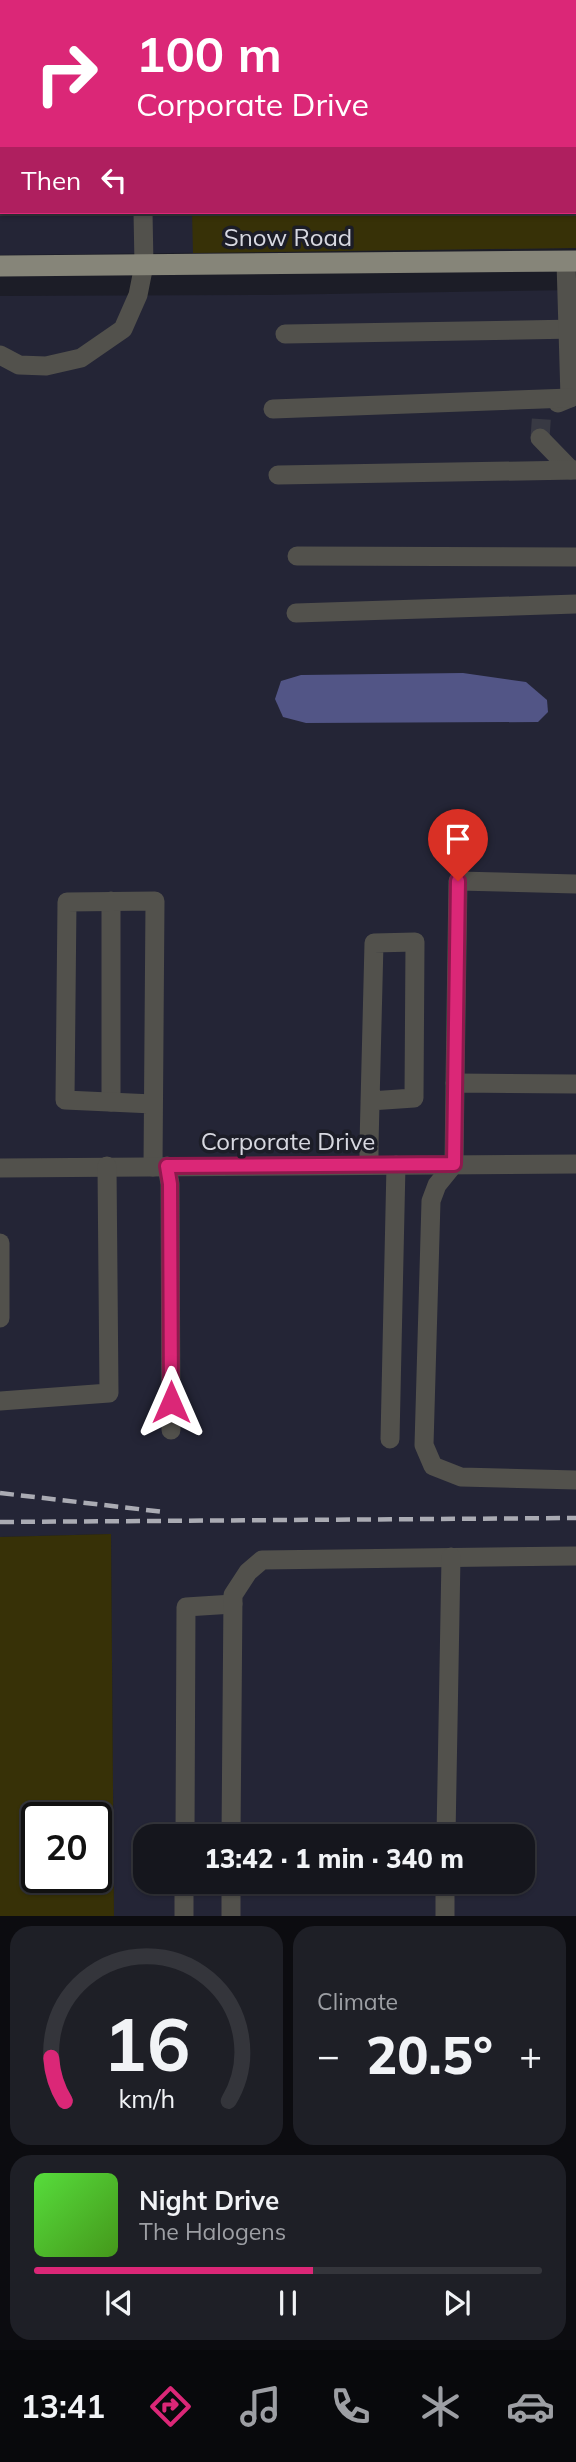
<!DOCTYPE html>
<html lang="en">
<head>
<meta charset="utf-8">
<style>
  :root { --surface:#15161d; --page:#1e1f26; --text:#f1f3f6; --muted:#9d9fa4; --line:#34353b; --accent:#db2777 }
  body { margin:0; font-family:Mulish,sans-serif; background:var(--page); color:var(--text); height:100vh; display:flex; flex-direction:column; font-size:26px; white-space:nowrap }
  * { box-sizing:border-box; margin:0 }
  p { font-size:23px; color:var(--muted) }
  .icon { flex:none; width:38px; height:38px; fill:none; stroke:currentColor; stroke-width:2; stroke-linecap:round; stroke-linejoin:round }
  .map { position:relative; height:1916px; overflow:hidden }
  .drawer { display:flex; flex-direction:column; gap:10px; padding:10px; background:#0c0c10; flex:1 }
  .drawer>* { flex:none }
  .guide { position:absolute; left:0px; top:0px; width:578px; height:214px; box-shadow:0 2px 5px #0004,0 0 0 2px var(--line); background:#db2777; color:#fff; overflow:hidden }
  .speed { position:absolute; left:21px; top:1802px; display:flex; gap:14px; font-size:35px; font-weight:700; text-align:center }
  .speed>* { display:grid; place-content:center; width:91px; height:91px; border-radius:50%; background:var(--surface); box-shadow:0 2px 5px #0004,0 0 0 2px var(--line); line-height:1 }
  .speed .limit { border:4px solid #111; border-radius:10px; background:#fff; color:#111 }
  .pin { position:absolute; display:grid; place-items:center; width:60px; height:60px; color:#fff; margin:-72px -30px; border-radius:50% 50% 50% 0; rotate:-45deg; box-shadow:0 0 7px #0007 }
  .pin .icon { rotate:45deg }
  .me { position:absolute; width:77px; margin:-38px; rotate:0deg; stroke-linejoin:round; filter:drop-shadow(0 0 5px #0008) }
  .turn { display:flex; align-items:center; gap:24px; height:147px; padding:0 21px; font-size:32px }
  .turn .icon { width:91px; height:91px; stroke-width:2.5 }
  .turn b { display:block; font-size:49px; line-height:60px }
  .then { display:flex; align-items:center; height:66px; padding:0 21px; background:#0003; gap:14px; font-size:26px }
  .big { font-size:52px; font-weight:800; line-height:1.1 }
  .drawer .widget { flex:1; display:flex; flex-direction:column; justify-content:center; gap:10px; min-width:0; padding:0 24px; border-radius:21px; background:var(--page) }
  .drawer .dial { align-items:center; gap:0 }
  .dial svg { height:182px; overflow:visible; fill:none; stroke:var(--line); stroke-width:7; stroke-linecap:round; text-anchor:middle }
  .dial text { fill:var(--text); stroke:none }
  .song { display:flex; align-items:center; gap:21px }
  .cover { width:84px; height:84px; border-radius:10px; background:linear-gradient(135deg,hsl(110 70% 55%),hsl(100 70% 35%)) }
  .played { height:7px; border-radius:4px; background:linear-gradient(90deg,var(--accent) 55%,var(--line) 55%) }
  .keys { display:flex; justify-content:space-around; direction:ltr }
  .heat { display:flex; justify-content:space-between; align-items:center; font-size:38px; direction:ltr }
  .drawer .tiles { flex:1; display:grid; gap:10px; grid-template-columns:1fr 1fr }
  .widget:last-child { grid-column:span 2 }
  .trip { position:absolute; left:133px; top:1824px; width:402px; height:70px; border-radius:21px; background:var(--surface); box-shadow:0 2px 5px #0004,0 0 0 2px var(--line); font-weight:800; line-height:70px; text-align:center }
  .menu { display:flex; height:112px; justify-content:space-around; align-items:center; background:#08090c; color:var(--muted) }
  .menu .icon { width:49px; height:49px }
  .menu .on { color:var(--accent) }
  .menu b { font-size:32px; color:var(--text) }
  .map>svg:first-child { display:block }
  .built { fill:#242536; fill-rule:evenodd }
  .green { fill:#373107; fill-rule:evenodd }
  .water { fill:#525586 }
  .lines { fill:none; stroke-linecap:round; stroke-linejoin:round }
  .minor-tunnel { stroke:#383943; stroke-width:19; stroke-dasharray:19 10; stroke-linecap:butt }
  .minor { stroke:#52514c; stroke-width:19 }
  .major { stroke:#868579; stroke-width:21 }
  .rail { stroke:#aaabb3; stroke-width:4.5; stroke-dasharray:14 7; stroke-linecap:butt }
  .route-casing { stroke:#8e194d; stroke-width:18 }
  .route { stroke:#db2777; stroke-width:12 }
  .labels { text-anchor:middle; dominant-baseline:central; stroke-width:7; stroke-linejoin:round; paint-order:stroke }
  .street-label { font-size:24px; fill:#d7d8e0; stroke:#1c1d27 }
</style>
</head>
<body>
<div class="map">
<svg width="576" height="1916" viewBox="0 0 576 1916">
  <rect width="100%" height="100%" fill="#1c1d27"/>
  <!-- built -->
  <g class="built">
    <path d="M0 0H576V248L0 255ZM2 2H576V212H2Z"/>
    <path d="M576 290V1916H114L111 1534 0 1537V296L268 295ZM145 1836H523V1881H145Z"/>
  </g>
  <!-- green -->
  <g class="green">
    <path d="M576 127V248L193 253 192 212H576Z"/>
    <path d="M111 1534 114 1916H0V1537ZM37 1818H96V1878H37Z"/>
  </g>
  <!-- water -->
  <path class="water" d="M463 673 526 682 547 700 548 712 538 722 306 723 283 717 275 699 281 681 301 675Z"/>
  <g class="lines">
    <!-- minor-tunnel -->
    <path class="minor-tunnel" d="M540 438 542 409"/>
    <!-- minor -->
    <g class="minor">
      <path d="M4 0V2"/>
      <path d="M0 121H2"/>
      <path d="M0 167H2"/>
      <path d="M285 334 576 329"/>
      <path d="M0 355 19 365 46 366 81 358 123 329 138 295 144 265 143 212"/>
      <path d="M558 403 570 398 566 262"/>
      <path d="M273 409 570 398"/>
      <path d="M540 438 571 470"/>
      <path d="M278 475 576 470"/>
      <path d="M297 556 576 557"/>
      <path d="M296 613 576 604"/>
      <path d="M455 1083 458 881 576 884"/>
      <path d="M576 1084 455 1083 454 1164 437 1185 431 1201 424 1445 433 1466 461 1477 576 1480"/>
      <path d="M111 1102V901"/>
      <path d="M153 1104 65 1100 67 902 155 901 153 1167"/>
      <path d="M369 1165V1144L374 943 415 942 414 1098 370 1101"/>
      <path d="M167 1166 170 1184 171 1430"/>
      <path d="M0 1168 576 1164"/>
      <path d="M0 1243V1318"/>
      <path d="M0 1401 109 1393 107 1166"/>
      <path d="M390 1439 396 1165"/>
      <path d="M185 1836 186 1607 233 1604"/>
      <path d="M231 1836 233 1595 248 1572 262 1560 576 1556"/>
      <path d="M446 1836 451 1557"/>
      <path d="M184 1916V1881"/>
      <path d="M231 1916V1881"/>
      <path d="M445 1916V1881"/>
    </g>
    <!-- major -->
    <path class="major" d="M0 266 576 261"/>
    <!-- rail -->
    <g class="rail">
      <path d="M0 1493 164 1512"/>
      <path d="M0 1522 576 1518"/>
    </g>
  </g>
  <g class="lines">
    <!-- route casing -->
    <g class="route-casing">
      <path id="route" d="M171 1402 170 1184 167 1166 454 1164 458 881"/>
    </g>
    <!-- route -->
    <use href="#route" class="route"/>
  </g>
  <g class="labels">
    <!-- street labels -->
    <g class="street-label">
      <text x="288" y="237">Snow Road</text>
      <text x="288" y="1141">Corporate Drive</text>
    </g>
  </g>
</svg>
<div class="speed"><div class="limit">20</div></div>
<div class="pin" style="left:458px;top:881px;background:#d93025"><svg class="icon" aria-label="arrive" viewBox="0 0 24 24"><path d="M6 21V4h12l-3 4 3 4H6"/></svg></div>
<svg class="me" style="left:171px;top:1402px" viewBox="-20 -20 40 40"><path d="M0-17L14 15 0 8-14 15z" fill="#db2777" stroke="#fff" stroke-width="4"/></svg>
<div class="trip">13:42 · 1 min · 340 m</div>
<div class="guide">
<div class="turn"><svg class="icon" aria-label="right" viewBox="0 0 24 24"><path d="M7 20v-9h11M14 6l5 5-5 5"/></svg><div><b>100 m</b>Corporate Drive</div></div>
<div class="then">Then<svg class="icon" aria-label="left" viewBox="0 0 24 24"><path d="M17 20v-9H6M10 6l-5 5 5 5"/></svg></div>
</div>
</div>
<section class="drawer">
<div class="tiles">
<div class="widget dial"><svg viewBox="0 0 100 80">
<path d="M14 69A42 42 0 1 1 86 69"/>
<path d="M14 69A42 42 0 0 1 8 50" stroke="#db2777"/>
<text x="50" y="56" font-size="32" font-weight="700">16</text>
<text x="50" y="72" font-size="11">km/h</text>
</svg></div>
<div class="widget"><p>Climate</p>
<div class="heat"><a>−</a><b class="big">20.5°</b><a>+</a></div>
</div>
<div class="widget">
<div class="song"><i class="cover"></i><div><b>Night Drive</b><p>The Halogens</p></div></div>
<div class="played"></div>
<div class="keys"><svg class="icon" aria-label="previous" viewBox="0 0 24 24"><path d="M18 5L8 12l10 7zM5 5v14"/></svg><svg class="icon" aria-label="pause" viewBox="0 0 24 24"><path d="M8 5v14M16 5v14"/></svg><svg class="icon" aria-label="next" viewBox="0 0 24 24"><path d="M6 5l10 7-10 7zM19 5v14"/></svg></div>
</div>
</div>
</section>
<nav class="menu">
<b>13:41</b>
<svg class="icon on" aria-label="directions" viewBox="0 0 24 24"><path d="M12 3l9 9-9 9-9-9zM9 14v-3h6M13 9l2 2-2 2"/></svg>
<svg class="icon" aria-label="music" viewBox="0 0 24 24"><path d="M9 18V5l10-2v13"/><circle cx="6" cy="18" r="3"/><circle cx="16" cy="16" r="3"/></svg>
<svg class="icon" aria-label="phone" viewBox="0 0 24 24"><path d="M5 4h4l2 5-3 2q2 4 5 5l2-3 5 2v4C11 20 4 13 5 4z"/></svg>
<svg class="icon" aria-label="climate" viewBox="0 0 24 24"><path d="M12 3v18M4 7l16 10M4 17L20 7"/></svg>
<svg class="icon" aria-label="car" viewBox="0 0 24 24"><path d="M5 17H2v-5l4-1 3-4h7l3 4 3 1v5h-3M9 17h6M6 11h13"/><circle cx="7" cy="17" r="2"/><circle cx="17" cy="17" r="2"/></svg>
</nav>
</body>
</html>
